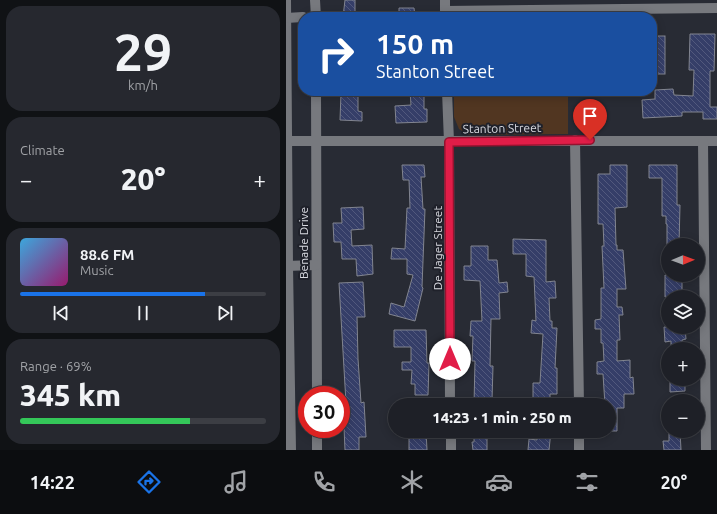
<!DOCTYPE html>
<html lang="en">
<head>
<meta charset="utf-8">
<style>
  :root { --surface:#1e2027; --page:#26282f; --text:#f1f3f6; --muted:#a1a3a7; --line:#3c3e44; --accent:#1a73e8 }
  body { margin:0; font-family:Ubuntu,sans-serif; background:var(--page); color:var(--text); height:100vh; display:flex; flex-direction:column; font-size:15px; white-space:nowrap }
  * { box-sizing:border-box; margin:0 }
  p { font-size:13px; color:var(--muted) }
  .icon { flex:none; width:22px; height:22px; fill:none; stroke:currentColor; stroke-width:2; stroke-linecap:round; stroke-linejoin:round }
  .map { position:relative; flex:1; overflow:hidden }
  .drawer { display:flex; flex-direction:column; gap:6px; padding:6px; background:#101215; width:286px }
  .drawer>* { flex:none }
  .guide { position:absolute; left:12px; top:12px; width:359px; height:84px; border-radius:16px; box-shadow:0 2px 10px #0003,0 0 0 1px var(--line); background:#1a4fa0; color:#fff; overflow:hidden }
  .needle { width:26px; rotate:89deg }
  .buttons { position:absolute; left:375px; top:238px; display:grid; gap:8px }
  .buttons a { display:grid; place-items:center; width:44px; height:44px; border-radius:50%; background:var(--surface); box-shadow:0 2px 10px #0003,0 0 0 1px var(--line); font-size:20px }
  .speed { position:absolute; left:12px; top:386px; display:flex; gap:8px; font-size:20px; font-weight:700; text-align:center }
  .speed>* { display:grid; place-content:center; width:52px; height:52px; border-radius:50%; background:var(--surface); box-shadow:0 2px 10px #0003,0 0 0 1px var(--line); line-height:1 }
  .speed .limit { border:6px solid #d22; background:#fff; color:#111 }
  .pin { position:absolute; display:grid; place-items:center; width:34px; height:34px; color:#fff; margin:-41px -17px; border-radius:50% 50% 50% 0; rotate:-45deg; box-shadow:0 0 4px #0007 }
  .pin .icon { rotate:45deg }
  .me { position:absolute; width:44px; margin:-22px; rotate:0deg; stroke-linejoin:round; filter:drop-shadow(0 0 3px #0008) }
  .turn { display:flex; align-items:center; gap:14px; height:84px; padding:0 12px; font-size:18px }
  .turn .icon { width:52px; height:52px; stroke-width:2.5 }
  .turn b { display:block; font-size:28px; line-height:34px }
  .big { font-size:30px; font-weight:800; line-height:1.1 }
  .drawer .widget { flex:1; display:flex; flex-direction:column; justify-content:center; gap:6px; min-width:0; padding:0 14px; border-radius:16px; background:var(--page) }
  .drawer .dial { align-items:center; gap:0 }
  .dial b { font-size:52px; line-height:1 }
  .song { display:flex; align-items:center; gap:12px }
  .cover { width:48px; height:48px; border-radius:6px; background:linear-gradient(135deg,hsl(200 70% 55%),hsl(320 70% 35%)) }
  .played { height:4px; border-radius:2px; background:linear-gradient(90deg,var(--accent) 75%,var(--line) 75%) }
  .keys { display:flex; justify-content:space-around; direction:ltr }
  .heat { display:flex; justify-content:space-between; align-items:center; font-size:22px; direction:ltr }
  .charge { height:6px; border-radius:3px; background:linear-gradient(90deg,#34c759 69%,var(--line) 0) }
  .trip { position:absolute; left:102px; top:398px; width:228px; height:40px; border-radius:20px; background:var(--surface); box-shadow:0 2px 10px #0003,0 0 0 1px var(--line); font-weight:800; line-height:40px; text-align:center }
  .menu { display:flex; height:64px; justify-content:space-around; align-items:center; background:#0c0d10; color:var(--muted) }
  .menu .icon { width:28px; height:28px }
  .menu .on { color:var(--accent) }
  .menu b { font-size:18px; color:var(--text) }
  main { display:flex; flex:1; min-height:0 }
  .map>svg:first-child { display:block }
  .green { fill:#513621 }
  .building { fill:url(#building-back-hatch); stroke:#828590 }
  .lines { fill:none; stroke-linecap:round; stroke-linejoin:round }
  .minor { stroke:#77797e; stroke-width:10 }
  .route-casing { stroke:#92132f; stroke-width:10 }
  .route { stroke:#e11d48; stroke-width:7 }
  .labels { text-anchor:middle; dominant-baseline:central; stroke-width:4; stroke-linejoin:round; paint-order:stroke }
  .street-label { font-size:12px; fill:#d9dae1; stroke:#1f212a }
</style>
</head>
<body>
<main>
<section class="drawer">
<div class="widget dial"><b>29</b><p>km/h</p></div>
<div class="widget"><p>Climate</p>
<div class="heat"><a>−</a><b class="big">20°</b><a>+</a></div>
</div>
<div class="widget">
<div class="song"><i class="cover"></i><div><b>88.6 FM</b><p>Music</p></div></div>
<div class="played"></div>
<div class="keys"><svg class="icon" aria-label="previous" viewBox="0 0 24 24"><path d="M18 5L8 12l10 7zM5 5v14"/></svg><svg class="icon" aria-label="pause" viewBox="0 0 24 24"><path d="M8 5v14M16 5v14"/></svg><svg class="icon" aria-label="next" viewBox="0 0 24 24"><path d="M6 5l10 7-10 7zM19 5v14"/></svg></div>
</div>
<div class="widget"><p>Range · 69%</p><b class="big">345 km</b><div class="charge"></div></div>
</section>
<div class="map">
<svg width="431" height="450" viewBox="0 0 431 450">
  <defs>
    <pattern id="building-back-hatch" width="6" height="6" patternUnits="userSpaceOnUse"><rect width="6" height="6" fill="#353e68"/><path d="M-1 5l2 2M0 0l6 6M5-1l2 2" fill="none" stroke="#52597d"/></pattern>
  </defs>
  <rect width="100%" height="100%" fill="#282b34"/>
  <!-- green -->
  <path class="green" d="M168 91H282V134L183 135 173 129 168 117Z"/>
  <!-- building -->
  <g class="building">
    <path d="M59 0H69V17H57Z"/>
    <path d="M113 8H128L129 17H113Z"/>
    <path d="M404 34H429L428 71H424V107H431V119H417V112H396V116L357 118 356 100 369 99V90L387 89 388 95 407 96 408 70H403Z"/>
    <rect x="366" y="36" width="13" height="38"/>
    <path d="M124 91H138V109H141V122L110 123 109 106 125 105Z"/>
    <path d="M55 93 72 94V111L76 112V121L54 120Z"/>
    <path d="M116 165H138L139 177H135L137 209H139L136 287 137 288 129 321 103 314 105 303 118 307 127 275 121 274V259H105L106 248 119 249 121 208H124L123 180H117Z"/>
    <path d="M324 165H341V207L329 208 330 245H331V250H337L340 289H331V307H336L337 315H333L334 340H331V361L344 360V378L347 377 348 394H338V408H331V431H323V405H319L317 374H311V362L318 361 317 343H315V329H309V320L315 319V288H318L316 246H318L317 224H312V174H324Z"/>
    <path d="M363 165H391V205H394L393 245H381V224H380V216H376V178H363Z"/>
    <path d="M77 207 78 229 65 230 66 246 86 245 87 274 71 276 70 259H56L55 242H48L47 223H56L55 208Z"/>
    <path d="M227 239 260 240V282L269 281 270 298H263L264 321H266V328H271L269 368H271V394H264V405H251V398H247V383H254L257 334 245 333 246 320 250 321 248 277 240 276V254H227Z"/>
    <path d="M185 246H202V260H211L213 283 221 282 222 292 213 293 214 319H205L204 366H207L206 400H201V405H188L189 361H186L187 336H184L185 321H196L194 281 178 280V266H185Z"/>
    <path d="M379 275H394L395 282H396V297H379Z"/>
    <path d="M77 282 79 317H71L72 359 75 403 78 402 80 437H73V450H59L57 404 60 403 53 283Z"/>
    <path d="M378 327 399 328 400 339 396 340V349H385V341L379 342Z"/>
    <path d="M108 330H140L141 363H143L142 395H129V384H125L126 370H116V362H125V347H108Z"/>
    <path d="M384 379H399V391L384 392Z"/>
    <path d="M123 431H140L141 450H123Z"/>
    <path d="M188 431H201V450H187L186 442H188Z"/>
    <path d="M251 431H265L263 450H242L243 439 251 440Z"/>
    <path d="M383 431H394L395 450H378L377 441H383Z"/>
  </g>
  <g class="lines">
    <!-- minor -->
    <g class="minor">
      <path d="M0 0 2 266 5 450"/>
      <path d="M29 0 30 17"/>
      <path d="M159 0V17"/>
      <path d="M159 11 431 8"/>
      <path d="M0 18 17 17"/>
      <path d="M30 91 31 395"/>
      <path d="M161 91 163 142 164 405"/>
      <path d="M289 140 293 405"/>
      <path d="M2 141H431"/>
      <path d="M417 141 420 450"/>
      <path d="M0 266 30 265"/>
      <path d="M31 429V450"/>
      <path d="M165 431V450"/>
      <path d="M293 431V450"/>
    </g>
  </g>
  <g class="lines">
    <!-- route casing -->
    <g class="route-casing">
      <path id="route" d="M164 359 163 142 304 140"/>
    </g>
    <!-- route -->
    <use href="#route" class="route"/>
  </g>
  <g class="labels">
    <!-- street labels -->
    <g class="street-label">
      <text transform="translate(216 128) rotate(-1)">Stanton Street</text>
      <text transform="translate(17 243) rotate(-90)">Benade Drive</text>
      <text transform="translate(151 248) rotate(-90)">De Jager Street</text>
    </g>
  </g>
</svg>
<div class="buttons">
<a><svg class="needle" viewBox="-14 -14 28 28"><path d="M0-13l5 13h-10z" fill="#e53935"/><path d="M0 13l5-13h-10z" fill="#a1a3a7"/></svg></a>
<a><svg class="icon" aria-label="layers" viewBox="0 0 24 24"><path d="M12 4l9 5-9 5-9-5zM3 14l9 5 9-5"/></svg></a>
<a>+</a>
<a>−</a>
</div>
<div class="speed"><div class="limit">30</div></div>
<div class="pin" style="left:304px;top:140px;background:#d93025"><svg class="icon" aria-label="arrive" viewBox="0 0 24 24"><path d="M6 21V4h12l-3 4 3 4H6"/></svg></div>
<svg class="me" style="left:164px;top:359px" viewBox="-20 -20 40 40"><circle r="19" fill="#fff"/><path d="M0-13L10 11 0 6-10 11z" fill="#e11d48"/></svg>
<div class="trip">14:23 · 1 min · 250 m</div>
<div class="guide">
<div class="turn"><svg class="icon" aria-label="right" viewBox="0 0 24 24"><path d="M7 20v-9h11M14 6l5 5-5 5"/></svg><div><b>150 m</b>Stanton Street</div></div>
</div>
</div>
</main>
<nav class="menu">
<b>14:22</b>
<svg class="icon on" aria-label="directions" viewBox="0 0 24 24"><path d="M12 3l9 9-9 9-9-9zM9 14v-3h6M13 9l2 2-2 2"/></svg>
<svg class="icon" aria-label="music" viewBox="0 0 24 24"><path d="M9 18V5l10-2v13"/><circle cx="6" cy="18" r="3"/><circle cx="16" cy="16" r="3"/></svg>
<svg class="icon" aria-label="phone" viewBox="0 0 24 24"><path d="M5 4h4l2 5-3 2q2 4 5 5l2-3 5 2v4C11 20 4 13 5 4z"/></svg>
<svg class="icon" aria-label="climate" viewBox="0 0 24 24"><path d="M12 3v18M4 7l16 10M4 17L20 7"/></svg>
<svg class="icon" aria-label="car" viewBox="0 0 24 24"><path d="M5 17H2v-5l4-1 3-4h7l3 4 3 1v5h-3M9 17h6M6 11h13"/><circle cx="7" cy="17" r="2"/><circle cx="17" cy="17" r="2"/></svg>
<svg class="icon" aria-label="filters" viewBox="0 0 24 24"><path d="M4 7h16M4 17h16"/><circle cx="9" cy="7" r="2"/><circle cx="15" cy="17" r="2"/></svg>
<b>20°</b>
</nav>
</body>
</html>
